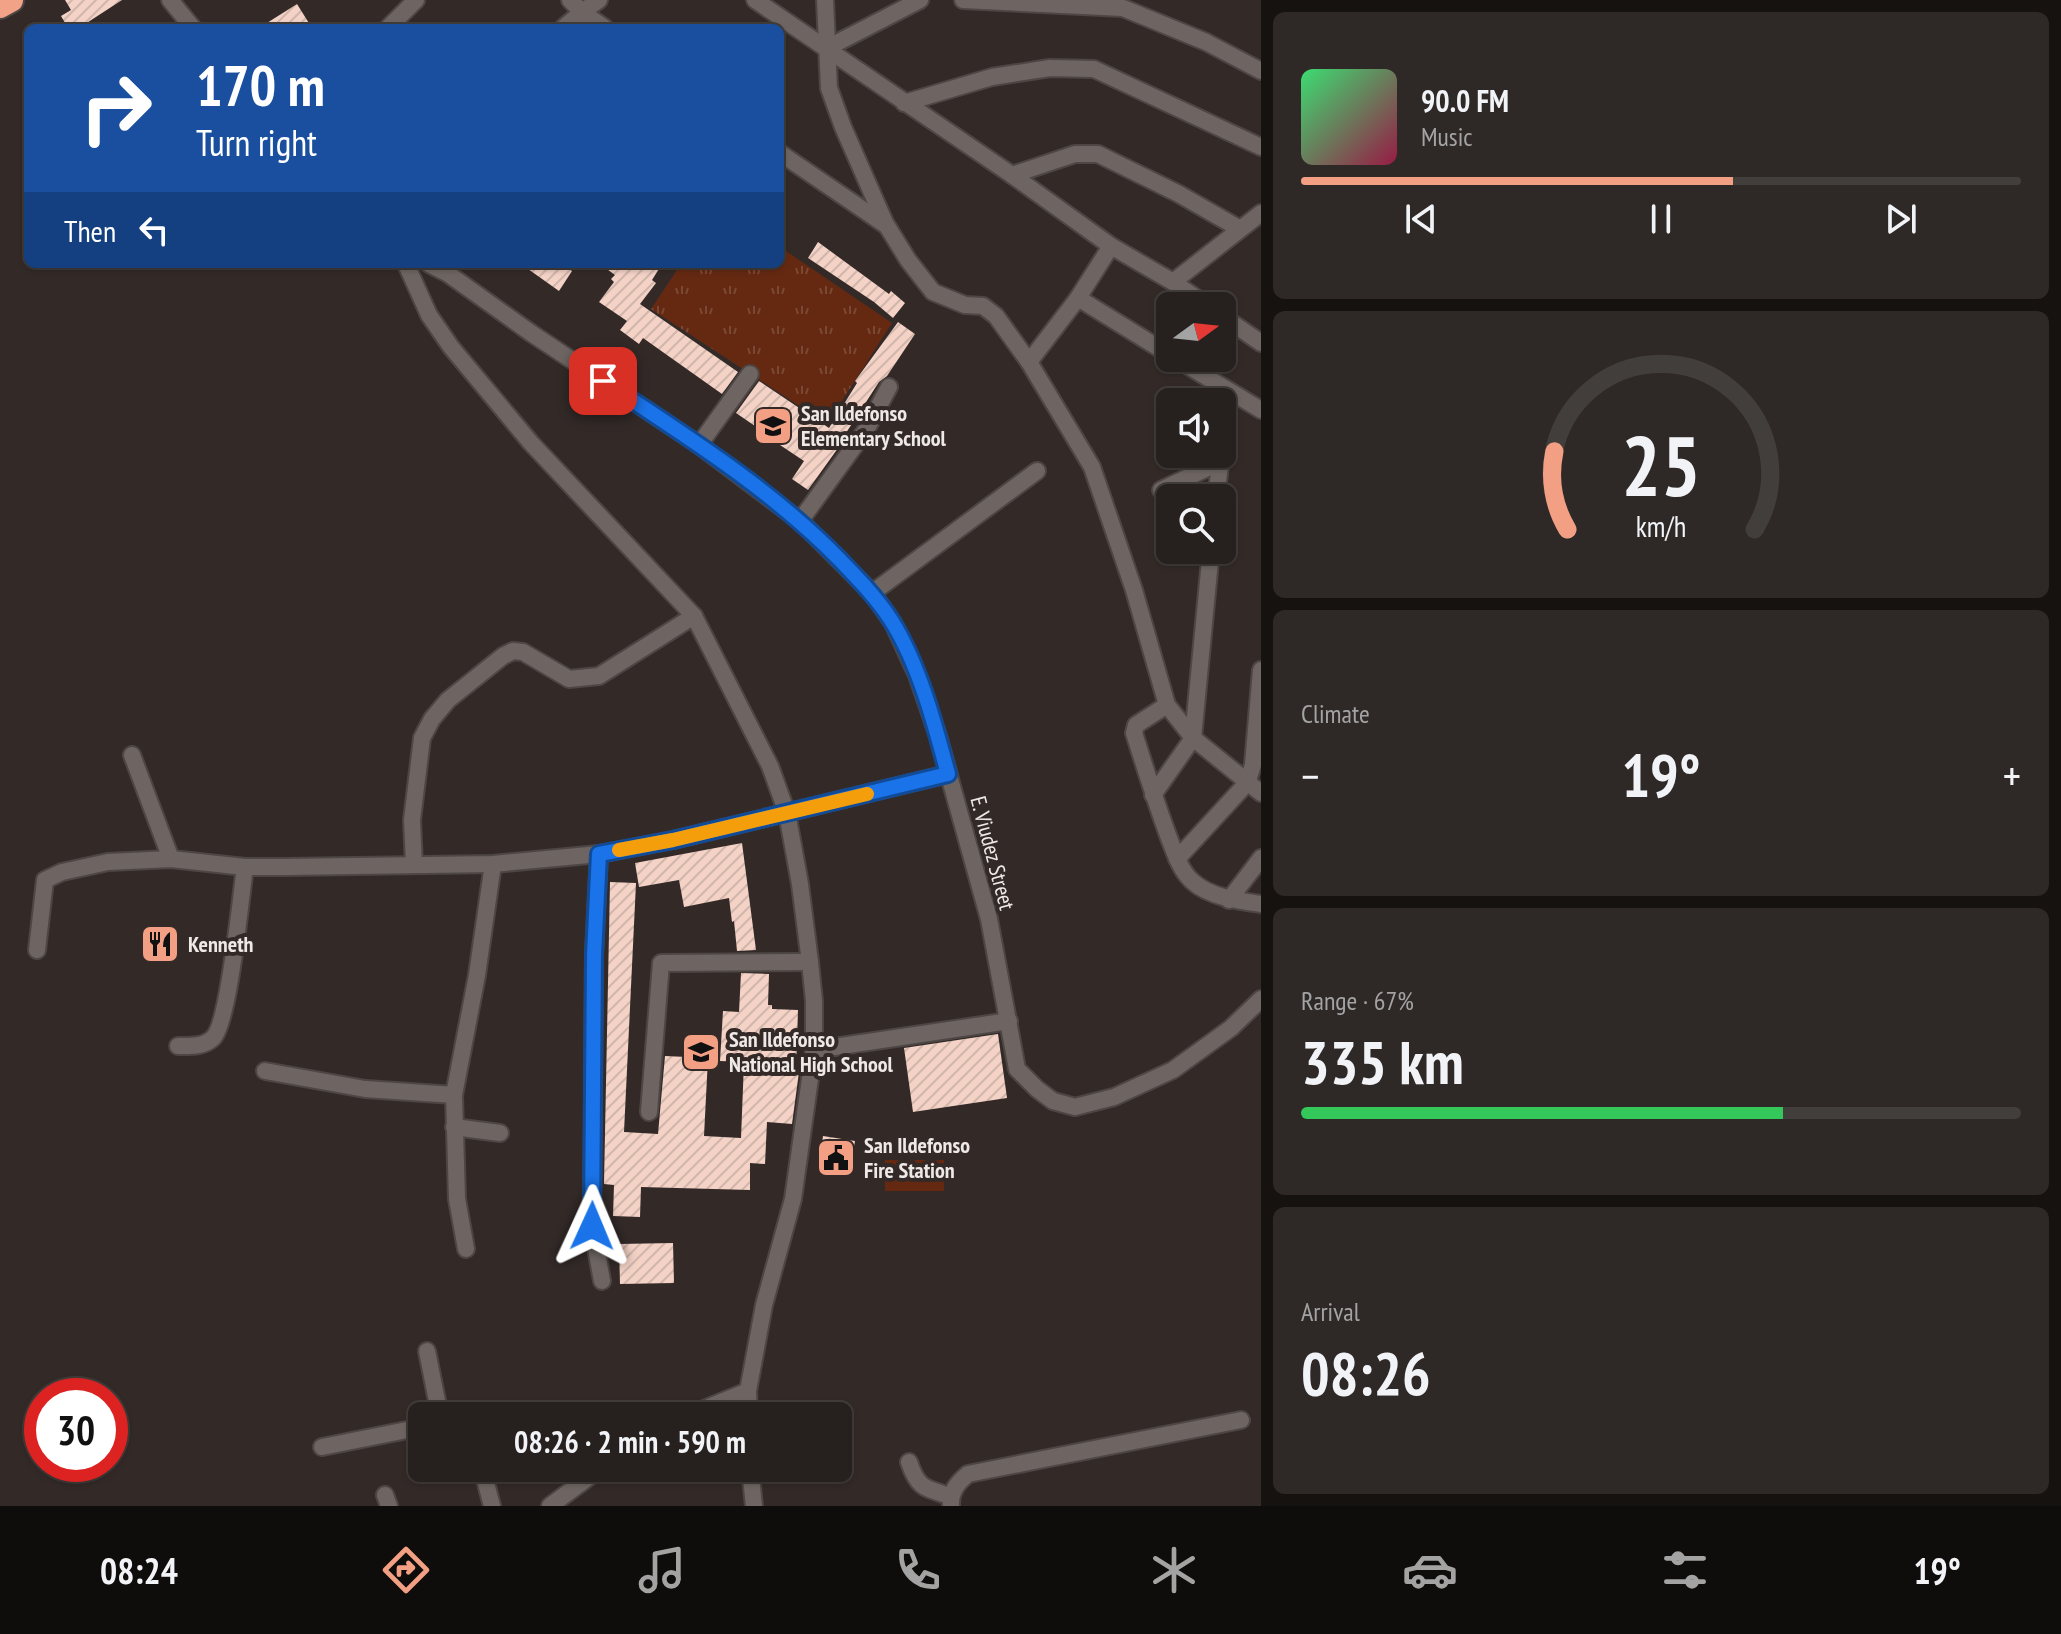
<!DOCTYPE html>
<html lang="en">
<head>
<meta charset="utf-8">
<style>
  :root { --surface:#26201e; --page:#2e2827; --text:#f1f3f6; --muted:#a4a3a4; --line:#423e3c; --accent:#f39f83 }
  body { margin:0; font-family:"PT Sans Narrow",sans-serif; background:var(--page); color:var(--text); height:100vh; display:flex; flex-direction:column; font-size:30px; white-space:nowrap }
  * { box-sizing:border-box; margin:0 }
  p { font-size:26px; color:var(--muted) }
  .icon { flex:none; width:44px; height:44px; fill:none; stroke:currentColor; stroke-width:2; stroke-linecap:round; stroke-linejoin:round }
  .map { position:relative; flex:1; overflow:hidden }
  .side { display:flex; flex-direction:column; gap:12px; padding:12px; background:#151210; width:800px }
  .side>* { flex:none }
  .guide { position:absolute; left:24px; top:24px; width:760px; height:244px; border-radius:12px; box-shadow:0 2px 6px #0004,0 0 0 2px var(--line); background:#1a4fa0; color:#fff; overflow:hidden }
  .needle { width:52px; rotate:75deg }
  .controls { position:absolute; left:1156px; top:292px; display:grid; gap:16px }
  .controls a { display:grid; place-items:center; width:80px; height:80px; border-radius:12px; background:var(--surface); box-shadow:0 2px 6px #0004,0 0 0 2px var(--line); font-size:40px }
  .speed { position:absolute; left:24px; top:1378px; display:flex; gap:16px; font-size:40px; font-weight:700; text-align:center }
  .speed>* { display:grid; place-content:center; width:104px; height:104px; border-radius:50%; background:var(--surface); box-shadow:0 2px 6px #0004,0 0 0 2px var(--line); line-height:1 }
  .speed .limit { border:12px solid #d22; background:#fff; color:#111 }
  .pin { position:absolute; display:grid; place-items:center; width:68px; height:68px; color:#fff; margin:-34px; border-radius:16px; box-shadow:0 4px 12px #0006 }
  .me { position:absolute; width:88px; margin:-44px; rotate:1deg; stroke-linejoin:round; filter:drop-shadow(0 0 6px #0008) }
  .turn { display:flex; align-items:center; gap:28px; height:168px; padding:0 40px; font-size:36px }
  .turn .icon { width:104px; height:104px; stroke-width:2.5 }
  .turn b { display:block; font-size:56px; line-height:68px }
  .then { display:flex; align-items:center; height:76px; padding:0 40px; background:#0003; gap:16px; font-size:30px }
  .big { font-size:60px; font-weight:700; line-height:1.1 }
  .side .tile { flex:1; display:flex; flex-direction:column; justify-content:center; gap:12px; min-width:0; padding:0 28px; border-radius:12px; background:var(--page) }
  .side .dial { align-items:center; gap:0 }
  .dial svg { height:208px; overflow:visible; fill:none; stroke:var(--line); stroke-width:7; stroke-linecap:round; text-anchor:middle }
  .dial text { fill:var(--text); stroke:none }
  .song { display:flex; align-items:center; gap:24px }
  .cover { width:96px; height:96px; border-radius:12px; background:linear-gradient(135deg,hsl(140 70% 55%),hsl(340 70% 35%)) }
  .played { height:8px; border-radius:4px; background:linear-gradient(90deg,var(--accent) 60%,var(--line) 60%) }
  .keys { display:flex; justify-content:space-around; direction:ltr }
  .heat { display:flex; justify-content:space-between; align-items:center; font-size:44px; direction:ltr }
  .charge { height:12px; border-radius:6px; background:linear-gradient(90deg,#34c759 67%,var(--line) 0) }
  .trip { position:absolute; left:408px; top:1402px; width:444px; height:80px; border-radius:12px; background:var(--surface); box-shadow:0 2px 6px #0004,0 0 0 2px var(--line); font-weight:700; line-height:80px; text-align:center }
  .dock { display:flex; height:128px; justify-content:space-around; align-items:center; background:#0f0d0c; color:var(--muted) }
  .dock .icon { width:56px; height:56px }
  .dock .active { color:var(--accent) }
  .dock b { font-size:36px; color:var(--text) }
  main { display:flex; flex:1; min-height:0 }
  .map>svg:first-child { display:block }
  .grass { fill:url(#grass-tufts) }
  .pitch { fill:#652912 }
  .building { fill:url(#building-hatch) }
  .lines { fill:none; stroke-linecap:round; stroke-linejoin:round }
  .minor-casing { stroke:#4d4644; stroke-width:20 }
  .highway-casing { stroke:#4d4644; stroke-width:28 }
  .minor { stroke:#6e6562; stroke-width:16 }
  .highway { stroke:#f1a287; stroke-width:24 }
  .route-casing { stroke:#114b97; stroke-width:20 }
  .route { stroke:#1a73e8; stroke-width:14 }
  .slow { stroke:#f59e0b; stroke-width:14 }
  .labels { text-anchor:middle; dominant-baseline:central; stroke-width:8; stroke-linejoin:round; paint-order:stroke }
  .poi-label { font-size:22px; font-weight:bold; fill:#eee9e7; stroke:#332a28; text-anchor:start }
  .street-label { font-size:22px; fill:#eee9e7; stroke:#332a28 }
</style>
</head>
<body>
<main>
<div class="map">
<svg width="1261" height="1506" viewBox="0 0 1261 1506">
  <defs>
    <pattern id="grass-tufts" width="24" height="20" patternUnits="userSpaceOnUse" patternTransform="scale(2)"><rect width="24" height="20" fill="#652912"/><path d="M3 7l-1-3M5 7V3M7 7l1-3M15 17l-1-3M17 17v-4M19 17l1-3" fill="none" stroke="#7b4834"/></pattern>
    <pattern id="building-hatch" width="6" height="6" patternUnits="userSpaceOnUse" patternTransform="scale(2)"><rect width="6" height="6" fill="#f4d2c6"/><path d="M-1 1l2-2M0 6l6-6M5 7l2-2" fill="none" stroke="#d1b6ac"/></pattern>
  </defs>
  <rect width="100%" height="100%" fill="#332a28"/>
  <!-- grass -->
  <path class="grass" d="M780 247 892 323 827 424 651 309 681 264H780Z"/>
  <!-- pitch -->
  <rect class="pitch" x="885" y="1160" width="59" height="31"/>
  <!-- building -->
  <g class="building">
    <path d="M65 0H122L79 28H68L61 16 71 10Z"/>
    <path d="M297 4 312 28H259Z"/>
    <path d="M818 242 889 294 891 291 905 303 893 318 874 302 808 258Z"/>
    <path d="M521 264H562L572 271 559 291Z"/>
    <path d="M600 264H662L652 280 656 283 640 304 738 372 722 394 643 338 639 344 620 330 627 321 599 302 614 282 611 279 615 275Z"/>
    <path d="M898 322 915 334 887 376 879 382 844 436 846 437 808 490 792 479 804 461 780 445 784 439 758 422 755 426 736 413 759 381 829 428 857 383 855 381Z"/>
    <path d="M742 843 756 950 737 951 734 921 732 922 729 898 684 907 679 880 639 887 635 863Z"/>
    <path d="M610 882 636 883 624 1132 658 1134 665 1056 708 1058 704 1136 741 1138 744 1062 720 1061 723 1011 739 1012 741 973 769 974 768 1005H772V1009L798 1010 796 1072H799L792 1124 767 1122 765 1164 750 1163V1190L641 1187 640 1217 613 1216 614 1185 604 1184Z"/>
    <path d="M998 1034 1007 1098 913 1112 904 1048Z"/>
    <path d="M823 1136 855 1141 850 1170 819 1165Z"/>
    <path d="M673 1243 674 1283 620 1284 619 1244Z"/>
  </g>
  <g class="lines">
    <!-- minor casing -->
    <g class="minor-casing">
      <g id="minor">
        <path d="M170 0 193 28"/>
        <path d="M570 0 582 12 605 28"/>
        <path d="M755 0 1012 175 1111 246 1173 282 1208 306"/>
        <path d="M825 0 829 88 843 127 886 225"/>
        <path d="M963 0 1123 8 1206 42 1261 71"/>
        <path d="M388 28 416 0"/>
        <path d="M563 28 582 12 599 0"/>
        <path d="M827 48 920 0"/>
        <path d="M904 103 992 77 1050 68 1094 69 1261 147"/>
        <path d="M780 153 887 226 908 260 933 292 965 305 983 306 996 316 1029 362 1092 467 1134 590 1167 705 1193 738 1261 793"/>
        <path d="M1012 175 1075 154H1098L1179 194 1240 229"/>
        <path d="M406 264 429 315 451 347 531 443 694 616 770 766 787 813 800 884 810 962 814 1001V1050L793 1199 764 1305 748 1391 749 1416"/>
        <path d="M429 264 447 273 531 333 699 445 800 521 872 593 893 623 917 675 938 736 989 919 1017 1069 1037 1089 1053 1101 1075 1107 1114 1097 1173 1070 1231 1028 1261 999"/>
        <path d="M1173 282 1261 213"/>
        <path d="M1078 298 1170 355"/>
        <path d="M1222 316 1261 343"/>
        <path d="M1175 358 1261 410"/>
        <path d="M1029 362 1078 298 1111 246"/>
        <path d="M1222 440 1227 390"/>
        <path d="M699 445 750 374"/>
        <path d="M1161 490 1220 462"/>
        <path d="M1216 498 1221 456"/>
        <path d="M800 521 866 430 889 387"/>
        <path d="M872 593 1037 471"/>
        <path d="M1167 705 1136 725 1134 733C1145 768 1156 803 1169 838 1175 853 1180 870 1192 881 1209 897 1239 901 1261 904"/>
        <path d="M132 755 171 859"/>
        <path d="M1153 795 1193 738 1211 550"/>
        <path d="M599 854 594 955 592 1226 602 1281"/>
        <path d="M1177 859 1247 783 1253 765 1261 670"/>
        <path d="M414 865 412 820 422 738 432 719 448 700 503 656 513 651 523 652 569 679 599 676 694 616"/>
        <path d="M1229 900 1261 858"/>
        <path d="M37 950 45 880 62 872 108 862 171 859 245 867H285L493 864 599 854 673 840 948 774"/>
        <path d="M178 1046C190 1046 204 1047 213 1038 229 1023 241 895 245 867"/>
        <path d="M814 1050 1009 1021"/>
        <path d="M265 1071 365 1089 454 1095"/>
        <path d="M649 1112 661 963 810 962"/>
        <path d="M454 1127 500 1133"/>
        <path d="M466 1249 457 1199 454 1095 477 975 493 864"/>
        <path d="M427 1351 440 1416"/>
        <path d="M687 1416 748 1391"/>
        <path d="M322 1447 422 1427"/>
        <path d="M909 1462C918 1489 925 1488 950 1496"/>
        <path d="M482 1468 492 1506"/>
        <path d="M750 1468 754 1506"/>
        <path d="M385 1495 389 1506"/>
        <path d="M550 1506 601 1468"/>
        <path d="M951 1506C950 1492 957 1483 968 1474L1241 1420"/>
      </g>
    </g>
    <!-- highway casing -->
    <g class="highway-casing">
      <path id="highway" d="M0 6 11 0"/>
    </g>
    <!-- minor -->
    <use href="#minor" class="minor"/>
    <!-- highway -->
    <use href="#highway" class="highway"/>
  </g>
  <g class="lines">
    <!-- route casing -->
    <g class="route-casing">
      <path id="route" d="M592 1226 594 955 599 854 673 840 948 774C935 725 919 664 891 620 877 598 859 580 840 560 771 489 686 436 603 381"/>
    </g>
    <!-- route -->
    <use href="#route" class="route"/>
    <!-- slow -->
    <path class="slow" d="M619 850 673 840 867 794"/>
  </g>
  <!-- icons -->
  <defs>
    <g id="school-square" transform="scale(2)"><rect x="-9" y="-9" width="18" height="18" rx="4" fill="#f39f83" stroke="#332a28"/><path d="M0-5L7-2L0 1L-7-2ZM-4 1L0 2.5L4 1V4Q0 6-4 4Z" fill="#111"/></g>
    <g id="restaurant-square" transform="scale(2)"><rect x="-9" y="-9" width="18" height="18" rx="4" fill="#f39f83" stroke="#332a28"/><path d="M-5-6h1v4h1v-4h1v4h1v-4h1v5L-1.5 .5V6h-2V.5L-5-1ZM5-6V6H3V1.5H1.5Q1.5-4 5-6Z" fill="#111"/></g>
    <g id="civic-square" transform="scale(2)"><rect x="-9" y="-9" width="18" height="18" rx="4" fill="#f39f83" stroke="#332a28"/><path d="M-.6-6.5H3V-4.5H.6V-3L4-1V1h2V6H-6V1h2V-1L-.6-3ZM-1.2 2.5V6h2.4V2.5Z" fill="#111"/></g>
  </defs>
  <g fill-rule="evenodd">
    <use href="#school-square" x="773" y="426"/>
    <use href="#restaurant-square" x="160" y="944"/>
    <use href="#school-square" x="701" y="1052"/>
    <use href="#civic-square" x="836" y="1158"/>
  </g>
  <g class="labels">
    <!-- poi labels -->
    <g class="poi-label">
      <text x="801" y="413">San Ildefonso<tspan x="801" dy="25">Elementary School</tspan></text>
      <text x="188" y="944">Kenneth</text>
      <text x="729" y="1039">San Ildefonso<tspan x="729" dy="25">National High School</tspan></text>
      <text x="864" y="1145">San Ildefonso<tspan x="864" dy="25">Fire Station</tspan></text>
    </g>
    <!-- street labels -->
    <g class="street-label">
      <text transform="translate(993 853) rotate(75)">E. Viudez Street</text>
    </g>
  </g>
</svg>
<div class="controls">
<a><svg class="needle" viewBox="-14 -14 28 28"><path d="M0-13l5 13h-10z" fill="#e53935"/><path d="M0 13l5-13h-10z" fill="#a4a3a4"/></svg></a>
<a><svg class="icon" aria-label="sound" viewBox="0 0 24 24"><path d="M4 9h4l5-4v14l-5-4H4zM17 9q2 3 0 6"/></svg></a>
<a><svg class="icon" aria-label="search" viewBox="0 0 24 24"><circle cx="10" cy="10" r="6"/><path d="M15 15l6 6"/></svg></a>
</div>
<div class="speed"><div class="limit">30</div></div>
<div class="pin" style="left:603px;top:381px;background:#d93025"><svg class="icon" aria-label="arrive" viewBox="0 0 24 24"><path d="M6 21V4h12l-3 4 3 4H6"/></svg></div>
<svg class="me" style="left:592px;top:1226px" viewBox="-20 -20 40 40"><path d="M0-17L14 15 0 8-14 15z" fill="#1a73e8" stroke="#fff" stroke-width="4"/></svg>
<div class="trip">08:26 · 2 min · 590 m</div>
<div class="guide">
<div class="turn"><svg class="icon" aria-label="right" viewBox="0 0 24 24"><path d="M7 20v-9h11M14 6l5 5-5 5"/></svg><div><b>170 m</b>Turn right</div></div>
<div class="then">Then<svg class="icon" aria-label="left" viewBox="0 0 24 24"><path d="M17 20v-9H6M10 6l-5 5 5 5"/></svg></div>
</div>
</div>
<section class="side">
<div class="tile">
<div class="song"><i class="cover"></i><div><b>90.0 FM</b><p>Music</p></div></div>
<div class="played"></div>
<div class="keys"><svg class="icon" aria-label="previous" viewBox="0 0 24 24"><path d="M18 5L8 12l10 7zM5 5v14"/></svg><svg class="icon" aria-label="pause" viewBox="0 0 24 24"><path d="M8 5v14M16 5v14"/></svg><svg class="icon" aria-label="next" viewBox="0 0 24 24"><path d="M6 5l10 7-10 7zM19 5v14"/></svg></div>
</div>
<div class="tile dial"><svg viewBox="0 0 100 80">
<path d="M14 69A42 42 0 1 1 86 69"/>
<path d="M14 69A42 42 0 0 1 9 39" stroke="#f39f83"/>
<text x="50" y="56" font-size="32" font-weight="700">25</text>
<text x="50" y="72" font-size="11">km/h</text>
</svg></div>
<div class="tile"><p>Climate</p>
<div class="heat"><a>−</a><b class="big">19°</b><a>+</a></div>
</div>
<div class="tile"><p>Range · 67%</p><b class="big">335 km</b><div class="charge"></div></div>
<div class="tile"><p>Arrival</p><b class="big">08:26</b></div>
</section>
</main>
<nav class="dock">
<b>08:24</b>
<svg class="icon active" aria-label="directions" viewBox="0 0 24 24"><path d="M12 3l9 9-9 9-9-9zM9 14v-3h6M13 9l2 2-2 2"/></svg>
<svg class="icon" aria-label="music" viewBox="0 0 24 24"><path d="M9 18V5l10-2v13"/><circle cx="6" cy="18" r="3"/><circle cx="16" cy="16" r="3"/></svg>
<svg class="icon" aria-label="phone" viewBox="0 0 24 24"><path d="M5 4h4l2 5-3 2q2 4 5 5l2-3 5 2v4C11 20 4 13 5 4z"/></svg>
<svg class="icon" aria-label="climate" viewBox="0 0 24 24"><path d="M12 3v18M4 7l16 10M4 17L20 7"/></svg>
<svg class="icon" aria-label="car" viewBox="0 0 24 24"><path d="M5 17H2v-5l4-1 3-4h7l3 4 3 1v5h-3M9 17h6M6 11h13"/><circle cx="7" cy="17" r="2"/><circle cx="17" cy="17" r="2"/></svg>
<svg class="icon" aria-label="filters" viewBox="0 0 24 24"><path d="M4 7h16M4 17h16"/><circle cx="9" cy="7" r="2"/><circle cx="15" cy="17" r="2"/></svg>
<b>19°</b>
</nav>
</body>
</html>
